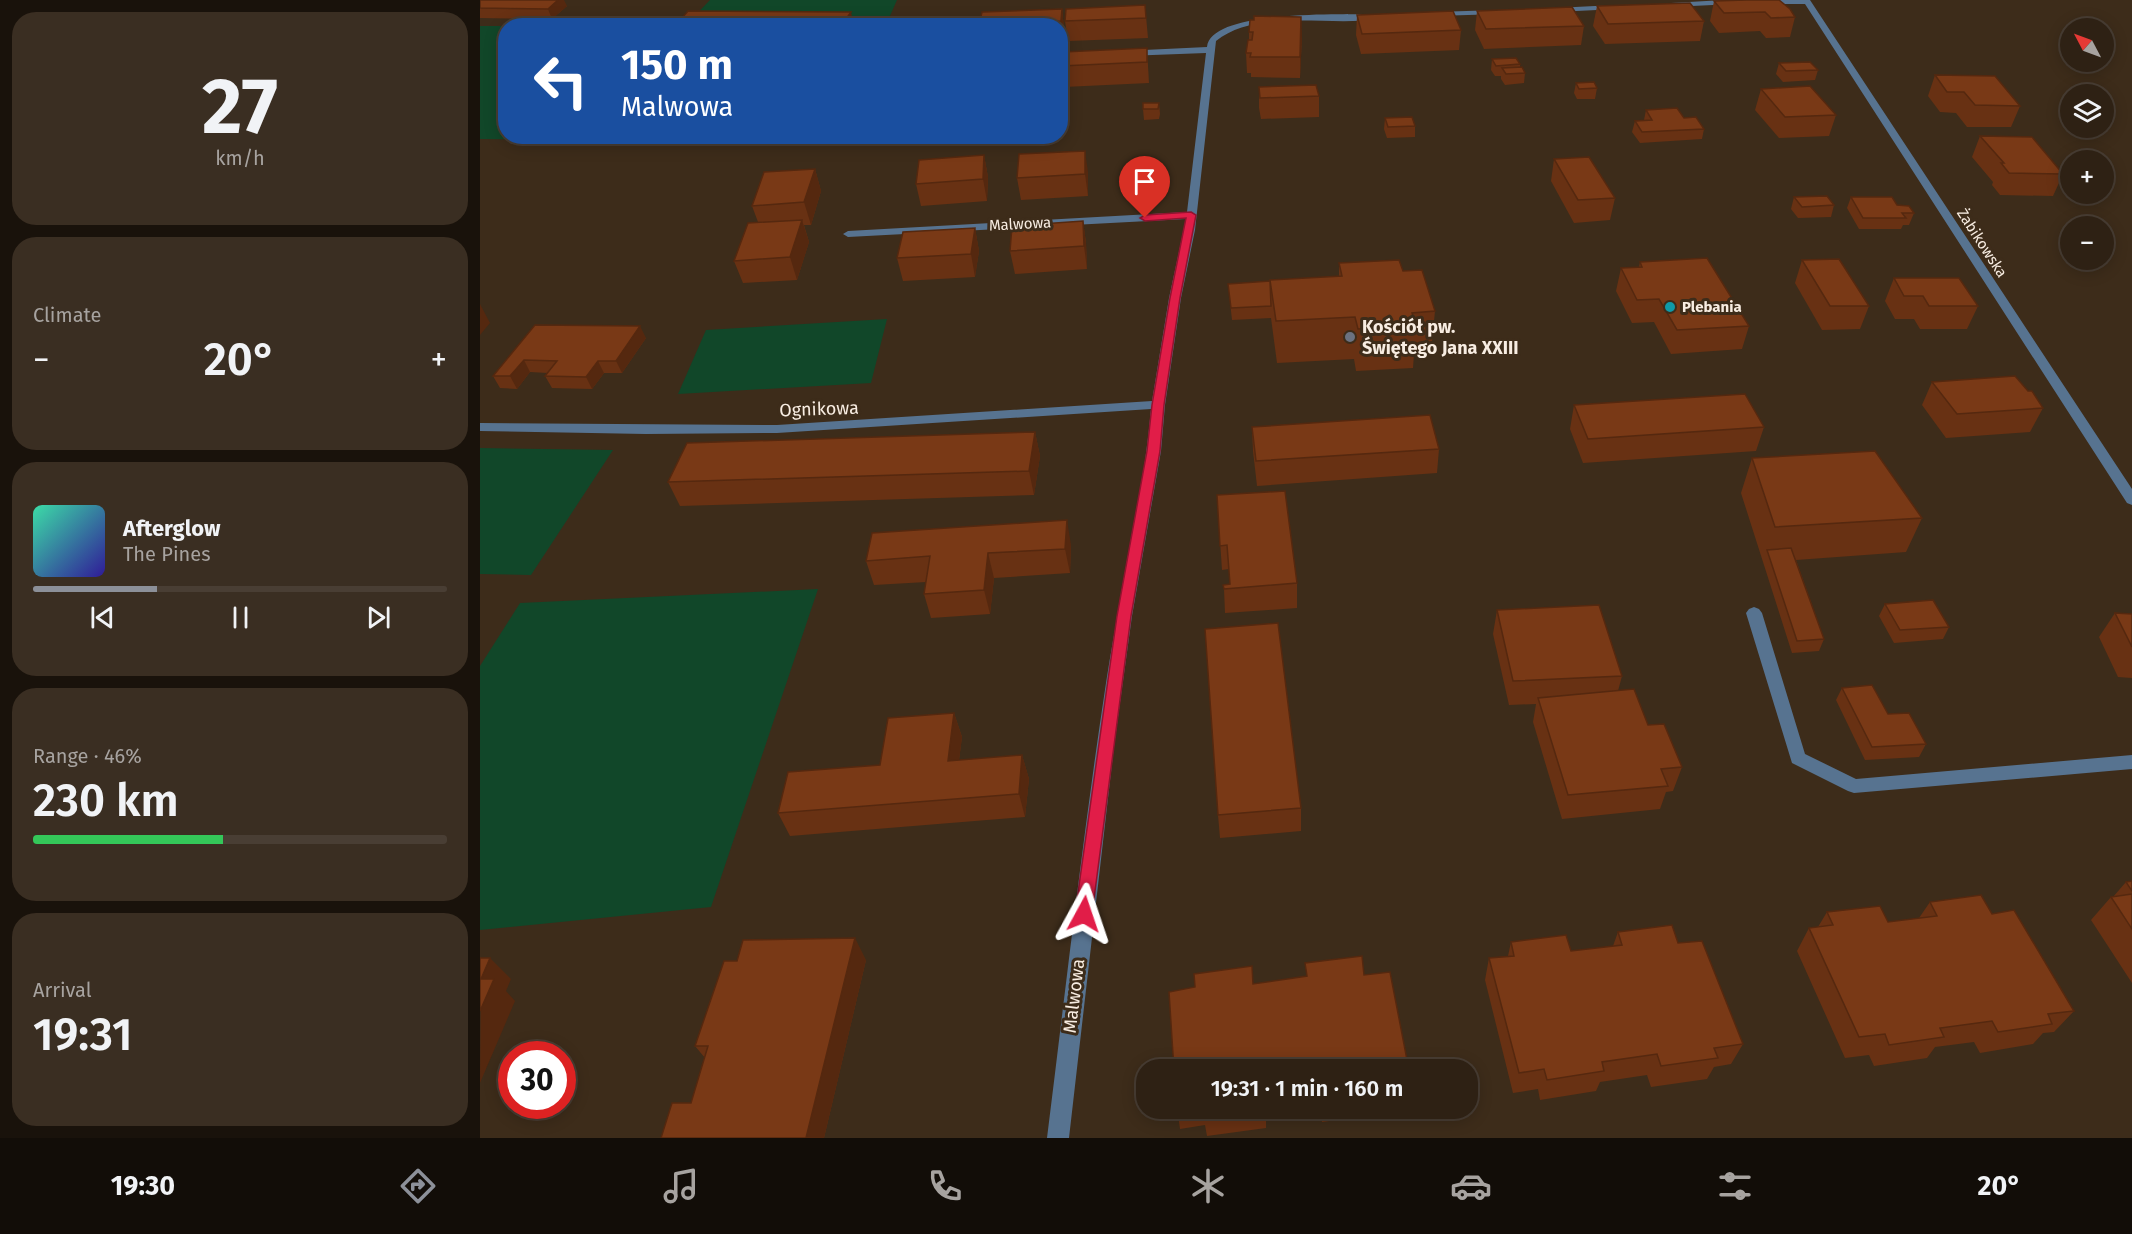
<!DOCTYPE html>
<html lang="en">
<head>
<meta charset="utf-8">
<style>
  :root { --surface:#2e2114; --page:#3a2e22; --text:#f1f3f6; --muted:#a7a3a0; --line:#493e34; --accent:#8c9099 }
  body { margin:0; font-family:"Fira Sans",sans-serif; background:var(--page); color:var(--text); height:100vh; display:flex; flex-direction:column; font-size:22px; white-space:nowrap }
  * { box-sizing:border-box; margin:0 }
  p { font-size:20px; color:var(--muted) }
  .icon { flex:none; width:33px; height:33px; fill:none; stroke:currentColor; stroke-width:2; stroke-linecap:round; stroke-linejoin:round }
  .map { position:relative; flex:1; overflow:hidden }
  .side { display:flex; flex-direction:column; gap:12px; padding:12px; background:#19120b; width:480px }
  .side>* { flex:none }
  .guide { position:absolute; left:18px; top:18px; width:570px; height:126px; border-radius:24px; box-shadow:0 3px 15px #0003,0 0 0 2px var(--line); background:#1a4fa0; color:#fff; overflow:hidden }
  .needle { width:39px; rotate:311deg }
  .buttons { position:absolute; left:1580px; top:18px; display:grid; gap:12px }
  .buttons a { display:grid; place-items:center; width:54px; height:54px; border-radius:50%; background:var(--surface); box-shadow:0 3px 15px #0003,0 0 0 2px var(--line); font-size:30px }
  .speed { position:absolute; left:18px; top:1041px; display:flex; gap:12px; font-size:30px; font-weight:700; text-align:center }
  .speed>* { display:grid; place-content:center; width:78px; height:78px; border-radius:50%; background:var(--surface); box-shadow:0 3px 15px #0003,0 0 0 2px var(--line); line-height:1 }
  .speed .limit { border:9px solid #d22; background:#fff; color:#111 }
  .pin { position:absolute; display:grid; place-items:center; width:51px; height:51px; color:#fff; margin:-62px -26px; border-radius:50% 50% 50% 0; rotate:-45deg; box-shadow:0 0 6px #0007 }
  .pin .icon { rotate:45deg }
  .me { position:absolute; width:66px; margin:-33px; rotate:5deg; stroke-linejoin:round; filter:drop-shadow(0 0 4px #0008) }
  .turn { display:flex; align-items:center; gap:21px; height:126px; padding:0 24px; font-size:27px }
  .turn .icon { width:78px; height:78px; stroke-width:2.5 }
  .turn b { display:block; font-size:42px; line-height:51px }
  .big { font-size:45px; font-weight:600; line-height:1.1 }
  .side .card { flex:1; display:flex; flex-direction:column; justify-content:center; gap:9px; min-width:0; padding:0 21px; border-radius:24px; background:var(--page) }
  .side .dial { align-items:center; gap:0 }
  .dial b { font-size:78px; line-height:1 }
  .song { display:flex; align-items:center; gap:18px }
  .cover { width:72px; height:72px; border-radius:9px; background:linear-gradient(135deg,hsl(160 70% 55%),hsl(250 70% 35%)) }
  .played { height:6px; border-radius:3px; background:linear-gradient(90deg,var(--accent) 30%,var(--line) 30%) }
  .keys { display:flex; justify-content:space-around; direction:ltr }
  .heat { display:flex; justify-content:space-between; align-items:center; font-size:33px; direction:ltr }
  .charge { height:9px; border-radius:4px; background:linear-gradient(90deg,#34c759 46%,var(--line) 0) }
  .trip { position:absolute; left:656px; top:1059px; width:342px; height:60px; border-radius:24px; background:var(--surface); box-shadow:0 3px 15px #0003,0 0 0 2px var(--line); font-weight:600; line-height:60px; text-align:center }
  .tabs { display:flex; height:96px; justify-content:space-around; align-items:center; background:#120d08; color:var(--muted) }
  .tabs .icon { width:42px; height:42px }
  .tabs .selected { color:var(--accent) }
  .tabs b { font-size:27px; color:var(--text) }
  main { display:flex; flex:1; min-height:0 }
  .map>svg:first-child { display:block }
  .green { fill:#114729 }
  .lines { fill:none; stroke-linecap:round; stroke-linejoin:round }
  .minor { fill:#577390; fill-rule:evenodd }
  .wall { fill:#683113 }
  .shaded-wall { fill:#55280f }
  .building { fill:#793916; stroke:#55280f; stroke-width:1.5 }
  .route { fill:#e11d48; stroke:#92132f; stroke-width:1.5 }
  .culture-dot { fill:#0f9aa8; stroke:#3d2c1a; stroke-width:2 }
  .worship-dot { fill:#6b7280; stroke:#3d2c1a; stroke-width:2 }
  .labels { text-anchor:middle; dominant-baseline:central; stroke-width:6; stroke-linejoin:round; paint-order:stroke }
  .far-street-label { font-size:15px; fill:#f8ede2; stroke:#3d2c1a }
  .far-poi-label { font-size:15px; font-weight:bold; fill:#f8ede2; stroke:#3d2c1a; text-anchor:start }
  .poi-label { font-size:18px; font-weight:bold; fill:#f8ede2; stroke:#3d2c1a; text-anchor:start }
  .street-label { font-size:18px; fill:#f8ede2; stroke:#3d2c1a }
</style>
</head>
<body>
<main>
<section class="side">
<div class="card dial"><b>27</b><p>km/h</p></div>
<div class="card"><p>Climate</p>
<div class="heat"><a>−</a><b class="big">20°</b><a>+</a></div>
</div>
<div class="card">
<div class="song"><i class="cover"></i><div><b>Afterglow</b><p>The Pines</p></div></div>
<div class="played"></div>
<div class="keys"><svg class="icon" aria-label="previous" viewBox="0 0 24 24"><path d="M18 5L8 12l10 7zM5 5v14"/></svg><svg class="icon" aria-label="pause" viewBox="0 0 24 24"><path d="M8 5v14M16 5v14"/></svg><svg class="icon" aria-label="next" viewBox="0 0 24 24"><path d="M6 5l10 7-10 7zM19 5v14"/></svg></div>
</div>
<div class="card"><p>Range · 46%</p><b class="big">230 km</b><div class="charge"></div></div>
<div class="card"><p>Arrival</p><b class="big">19:31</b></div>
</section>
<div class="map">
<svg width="1652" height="1138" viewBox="0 0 1652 1138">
  <rect width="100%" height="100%" fill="#3d2c1a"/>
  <!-- green -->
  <g class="green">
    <path d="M230 0H417L406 25 205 26Z"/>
    <path d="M0 26H25L26 136 95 137 91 140 0 139Z"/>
    <path d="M407 319 391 383 198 394 226 330Z"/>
    <path d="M0 448 133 450 51 575 0 574Z"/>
    <path d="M338 589 231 907 0 930V666L40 603Z"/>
  </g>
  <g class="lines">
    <!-- minor -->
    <g class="minor">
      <path d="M1244 0 1258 2 1254 4 1191 7 1187 5 1191 3Z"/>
      <path d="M1278 0H1330L1652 489V505L1647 503 1325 4H1281L1277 2Z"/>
      <path d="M1135 5 1139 7 1138 9 1075 12 1071 10 1075 8Z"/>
      <path d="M1018 10H1021V14L955 16 951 14 955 12Z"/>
      <path d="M895 14 898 15V19C850 27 776 8 736 41L715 230 701 298 685 405 681 451 652 616 634 746 589 1138H567C586 986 603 834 626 683 640 592 663 501 671 409L297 433 166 434 0 431V423L297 425 672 401 689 298 706 219 368 237 363 234 368 231 707 212 726 53 646 56 643 55V51L727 47C731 9 864 15 895 14Z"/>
      <path d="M1274 607 1279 609 1282 613 1325 754 1376 779 1652 755V769L1374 793 1368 791 1312 763 1266 613 1269 609Z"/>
    </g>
  </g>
  <!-- wall -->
  <g class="wall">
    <path d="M0 0 87 6 72 19 0 18Z"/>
    <path d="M1234 1 1315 17 1310 37 1286 38 1280 31 1239 33 1230 21Z"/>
    <path d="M665 5 668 38 588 41 585 21Z"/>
    <path d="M1117 6 1224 21 1220 41 1125 44 1113 26Z"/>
    <path d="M582 9 584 28 583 41H580V26H500L499 25Z"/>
    <path d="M997 11 1104 26 1101 45 1004 49 995 30Z"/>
    <path d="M877 15 981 30 979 50 881 54 876 35Z"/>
    <path d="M769 32 822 36 820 78 771 77V73H767L766 53 769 40Z"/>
    <path d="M667 48 669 83 584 87 581 66Z"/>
    <path d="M1012 59 1040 64V67L1045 73 1044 83 1025 85 1021 79V76H1015L1011 70Z"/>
    <path d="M1299 63 1338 70 1335 80 1303 82 1296 74Z"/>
    <path d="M1455 75 1540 106 1531 127H1487L1476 113 1460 112 1448 96Z"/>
    <path d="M1096 83 1117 88 1115 99H1097L1094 93Z"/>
    <path d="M779 87 839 96V117L781 119 779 108Z"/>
    <path d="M1281 89 1356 115 1349 136 1299 138 1275 110Z"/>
    <path d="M679 103 680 114 679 119 664 120 663 109Z"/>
    <path d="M1166 110 1204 118 1224 129 1222 139 1160 143 1152 132 1155 121 1164 120Z"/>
    <path d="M905 118 935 126V137L907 138 904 129Z"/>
    <path d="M1500 136 1583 174 1573 196 1520 195 1512 185 1513 182 1492 157Z"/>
    <path d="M504 155 508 177 507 201 441 206 436 184Z"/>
    <path d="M1074 159 1135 198 1130 220 1094 223 1071 181Z"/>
    <path d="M335 169 341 191 331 225H324L329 242 317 280 263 283 254 261 278 222 272 206Z"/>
    <path d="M608 172V196L541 200 537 178Z"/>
    <path d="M1314 197 1354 205 1351 217 1318 218 1311 209Z"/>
    <path d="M1371 197 1417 205 1434 213 1429 225H1423L1421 229H1379L1367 208Z"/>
    <path d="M603 221 606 243 607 269 535 274 530 251Z"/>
    <path d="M495 228 499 251 495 277 423 281 417 258Z"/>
    <path d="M1322 260 1389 306 1380 329 1342 330 1315 283Z"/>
    <path d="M1160 262 1269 326 1262 349 1191 354 1174 322 1152 323 1136 291 1141 268 1159 267Z"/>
    <path d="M859 263 923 271 955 311 951 353 934 354 933 368 876 371 874 359 797 363 791 318 752 320 748 284 859 276Z"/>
    <path d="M1414 278 1498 306 1487 329H1440L1434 319H1415L1405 301Z"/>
    <path d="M55 325 166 338 142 373H124L112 389 72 388 65 376 68 373 50 372 37 389 20 388 13 376Z"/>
    <path d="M1452 382 1563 408 1550 432 1466 438 1442 405Z"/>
    <path d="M1094 405 1284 427 1276 451 1103 463 1090 429Z"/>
    <path d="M772 427 959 449 957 473 777 486 773 451Z"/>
    <path d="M555 432 560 456 554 495 200 506 188 482Z"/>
    <path d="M1272 458 1442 518 1426 552 1316 560 1344 639 1339 651 1312 653 1261 493Z"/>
    <path d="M737 495 817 583V608L745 613 744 589 750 584 749 569 742 570Z"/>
    <path d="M591 545 590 573 514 578 510 614 451 618 444 594 446 582 394 585 386 561Z"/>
    <path d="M1405 604 1469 627 1463 639 1414 643 1399 616Z"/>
    <path d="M1017 610 1142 676 1138 691 1168 725 1202 767 1193 791 1186 792 1180 809 1082 819 1053 722 1056 704 1029 705 1013 634Z"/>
    <path d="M1635 613 1652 614V678L1638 677 1619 637Z"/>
    <path d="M1362 688 1408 714 1446 744 1439 757 1385 760 1356 700Z"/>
    <path d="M474 713 482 737 479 760 542 755 549 779 545 817 310 836 298 813 400 765Z"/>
    <path d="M821 808V831L740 838 738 815Z"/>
    <path d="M1652 881V983L1611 920 1631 897H1633L1646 882Z"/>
    <path d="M1450 902 1512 914 1594 1011 1574 1032 1563 1033 1553 1044 1500 1053 1494 1042 1455 1047 1447 1058 1394 1066 1389 1055 1365 1058 1317 951 1329 928 1338 927 1347 912 1408 922 1439 918Z"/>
    <path d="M1138 932 1198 943 1263 1044 1251 1064 1234 1067 1227 1079 1171 1087 1167 1075 1120 1082 1116 1091 1060 1100 1058 1089 1033 1093 1005 980 1009 958 1028 956 1031 942 1091 951 1133 946Z"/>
    <path d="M386 960 344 1138H181L211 1103 225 1058 215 1046Z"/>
    <path d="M697 1108H902L901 1114 842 1122 840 1111 786 1119V1128L727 1136 725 1125 700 1129Z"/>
  </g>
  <!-- shaded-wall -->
  <g class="shaded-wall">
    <path d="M78 0H84L87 6 72 19 68 9Z"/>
    <path d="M582 9 584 28 583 41 581 21Z"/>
    <path d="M371 12 374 26H361Z"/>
    <path d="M821 17 822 36 820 78V57Z"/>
    <path d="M605 151 608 172V196L605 174Z"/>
    <path d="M504 155 508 177 507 201 503 179Z"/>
    <path d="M335 169 341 191 331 225 324 202Z"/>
    <path d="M322 220 329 242 317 280 310 257Z"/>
    <path d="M603 221 606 243 607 269 604 246Z"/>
    <path d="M495 228 499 251 495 277 491 254Z"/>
    <path d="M0 304 10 323 0 335Z"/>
    <path d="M160 326 166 338 142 373 136 361Z"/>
    <path d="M44 360 50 372 37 389 30 376Z"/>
    <path d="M118 361 124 373 112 389 106 377Z"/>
    <path d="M555 432 560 456 554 495 549 471Z"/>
    <path d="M587 520 591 545 590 573 585 549Z"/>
    <path d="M508 553 514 578 510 614 504 590Z"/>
    <path d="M474 713 482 737 476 784 468 761Z"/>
    <path d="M542 755 549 779 545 817 539 794Z"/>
    <path d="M375 938 386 960 344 1138H326Z"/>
    <path d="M10 958 31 979 26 991 35 1001 0 1083 1 979Z"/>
  </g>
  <!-- building -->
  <g class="building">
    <path d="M0 0H78L68 9 0 8Z"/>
    <path d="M1266 0H1299L1310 9 1315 17 1291 18 1285 12 1244 13 1234 1Z"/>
    <path d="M1210 3 1224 21 1128 24 1117 6Z"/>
    <path d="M665 5 666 18 585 21 586 9Z"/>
    <path d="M1092 7 1104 26 1006 29 997 11Z"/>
    <path d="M582 9 581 21 499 25 502 12Z"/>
    <path d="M208 11 371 12 361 26H195Z"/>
    <path d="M973 11 981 30 882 34 877 15Z"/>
    <path d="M774 16 821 17 820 57H770L771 53H766L768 40H772L773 32H769L770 20H774Z"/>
    <path d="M667 48V62L581 66 583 52Z"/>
    <path d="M1036 58 1040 64 1016 66 1012 59Z"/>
    <path d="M1330 62 1338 70 1306 71 1299 63Z"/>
    <path d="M1042 67 1045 73 1026 74 1022 68Z"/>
    <path d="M1455 75 1515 76 1540 106 1495 105 1484 92H1467Z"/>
    <path d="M1114 82 1117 88 1099 89 1096 83Z"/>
    <path d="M836 85 839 96 780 98 779 87Z"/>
    <path d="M1330 86 1356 115 1305 117 1281 89Z"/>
    <path d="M663 103H679L678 109H663Z"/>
    <path d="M1197 108 1204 118 1216 117 1224 129 1162 132 1155 121 1172 120 1166 110Z"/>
    <path d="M932 117 935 126 908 127 905 118Z"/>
    <path d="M1500 136 1552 137 1583 174 1529 173 1521 163H1524Z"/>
    <path d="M605 151V174L537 178 539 154Z"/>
    <path d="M504 155 503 179 436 184 439 160Z"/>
    <path d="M1109 157 1135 198 1098 200 1074 159Z"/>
    <path d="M335 169 324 202 272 206 284 172Z"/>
    <path d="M1347 196 1354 205 1322 207 1314 197Z"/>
    <path d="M1371 197H1412L1417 205 1429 206 1434 213H1422L1426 218H1383Z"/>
    <path d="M322 220 310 257 254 261 268 223Z"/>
    <path d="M603 221 604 246 530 251 532 226Z"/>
    <path d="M495 228 491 254 417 258 423 232Z"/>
    <path d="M1227 258 1269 326 1197 330 1179 299 1157 300 1141 268 1162 267 1160 262Z"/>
    <path d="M1359 259 1389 306H1350L1322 260Z"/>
    <path d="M919 260 923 271 942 270 955 311 932 313 936 326 878 329 875 317 796 321 790 280 862 276 859 263Z"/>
    <path d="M1414 278H1479L1498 306H1449L1443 296H1424Z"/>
    <path d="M790 281 791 306 751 308 748 284Z"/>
    <path d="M55 325 160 326 136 361H118L106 377 65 376 77 361 44 360 30 376H13Z"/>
    <path d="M1535 376 1548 391H1552L1563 408 1477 414 1452 382Z"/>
    <path d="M1265 394 1284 427 1108 439 1094 405Z"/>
    <path d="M950 415 959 449 776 461 772 427Z"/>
    <path d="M555 432 549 471 188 482 207 443Z"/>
    <path d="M1395 451 1442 518 1295 527 1272 458Z"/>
    <path d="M805 491 817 583 744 589 743 585 750 584 747 545 740 546 737 495Z"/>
    <path d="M587 520 585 549 508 553 504 590 444 594 450 556 386 561 392 533Z"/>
    <path d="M1311 548 1344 639 1317 641 1287 550Z"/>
    <path d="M1453 600 1469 627 1420 630 1405 604Z"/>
    <path d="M1119 605 1142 676 1033 681 1017 610Z"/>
    <path d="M1635 613 1652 614V647Z"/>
    <path d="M798 623 821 808 738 815 725 629Z"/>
    <path d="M1392 685 1408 714 1429 713 1446 744 1392 747 1362 688Z"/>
    <path d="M1154 689 1168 725 1184 724 1202 767 1181 769 1188 786 1088 795 1058 698Z"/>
    <path d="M474 713 468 761 542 755 539 794 298 813 308 772 400 765 408 718Z"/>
    <path d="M1652 881V891L1646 882Z"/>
    <path d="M1652 894V929L1631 897Z"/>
    <path d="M1501 895 1512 914 1534 910 1594 1011 1568 1014 1572 1024 1518 1032 1512 1021 1460 1028 1464 1037 1409 1045 1405 1034 1379 1037 1329 928 1353 925 1347 912 1400 906 1408 922 1457 916 1450 902Z"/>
    <path d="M1192 925 1198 943 1222 941 1263 1044 1234 1048 1238 1058 1181 1066 1177 1054 1122 1062 1124 1071 1067 1080 1064 1069 1039 1073 1009 958 1034 956 1031 942 1086 935 1091 951 1142 945 1138 932Z"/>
    <path d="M375 938 326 1138H181L192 1103H211L228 1046H215L244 961H257L263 940Z"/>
    <path d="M882 956 884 975 910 972 929 1070H694L689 992 715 987 714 974 772 966 773 984 827 976 825 963Z"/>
    <path d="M0 958H10L1 979H14L0 1011Z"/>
    <path d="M723 1108H785V1109L724 1116Z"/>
  </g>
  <!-- route -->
  <path class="route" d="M711 212 716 215 700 298 684 405 680 451 651 616 612 914 610 920 604 922 598 920 595 914 637 616 667 451 672 405 690 298 706 218 665 221 660 218 665 215Z"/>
  <!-- markers -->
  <circle class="culture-dot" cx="1190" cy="307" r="6"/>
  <circle class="worship-dot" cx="870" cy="337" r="6"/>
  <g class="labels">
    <!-- far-street labels -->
    <g class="far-street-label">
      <text transform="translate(540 224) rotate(-3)">Malwowa</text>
      <text transform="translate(1502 243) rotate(57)">Żabikowska</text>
    </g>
    <!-- far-poi labels -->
    <g class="far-poi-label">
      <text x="1202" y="307">Plebania</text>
    </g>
    <!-- poi labels -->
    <g class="poi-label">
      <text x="882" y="327">Kościół pw.<tspan x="882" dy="21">Świętego Jana XXIII</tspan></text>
    </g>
    <!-- street labels -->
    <g class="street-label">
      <text transform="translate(339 409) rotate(-2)">Ognikowa</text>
      <text transform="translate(594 996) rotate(-83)">Malwowa</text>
    </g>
  </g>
</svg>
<div class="buttons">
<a><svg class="needle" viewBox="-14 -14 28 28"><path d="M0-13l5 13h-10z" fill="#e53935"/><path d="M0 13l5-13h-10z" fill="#a7a3a0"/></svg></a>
<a><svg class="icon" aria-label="layers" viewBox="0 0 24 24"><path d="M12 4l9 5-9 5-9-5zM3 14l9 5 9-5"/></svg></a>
<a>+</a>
<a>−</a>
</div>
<div class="speed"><div class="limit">30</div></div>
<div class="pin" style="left:665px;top:218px;background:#d93025"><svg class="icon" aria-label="arrive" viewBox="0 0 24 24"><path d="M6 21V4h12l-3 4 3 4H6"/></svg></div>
<svg class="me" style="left:604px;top:914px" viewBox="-20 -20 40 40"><path d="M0-17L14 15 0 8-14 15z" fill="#e11d48" stroke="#fff" stroke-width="4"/></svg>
<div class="trip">19:31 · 1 min · 160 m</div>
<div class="guide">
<div class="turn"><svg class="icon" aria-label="left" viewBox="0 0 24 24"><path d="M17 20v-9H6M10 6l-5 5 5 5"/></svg><div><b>150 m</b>Malwowa</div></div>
</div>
</div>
</main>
<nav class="tabs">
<b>19:30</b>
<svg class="icon selected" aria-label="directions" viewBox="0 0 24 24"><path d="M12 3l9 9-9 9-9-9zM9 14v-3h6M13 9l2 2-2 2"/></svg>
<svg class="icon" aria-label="music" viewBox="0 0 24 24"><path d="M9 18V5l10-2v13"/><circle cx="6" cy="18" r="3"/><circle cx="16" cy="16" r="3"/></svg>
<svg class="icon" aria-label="phone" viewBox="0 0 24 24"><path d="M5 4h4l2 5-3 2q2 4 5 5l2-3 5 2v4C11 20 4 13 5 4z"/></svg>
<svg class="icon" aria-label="climate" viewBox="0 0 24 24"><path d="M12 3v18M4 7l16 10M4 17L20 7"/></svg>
<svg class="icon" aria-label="car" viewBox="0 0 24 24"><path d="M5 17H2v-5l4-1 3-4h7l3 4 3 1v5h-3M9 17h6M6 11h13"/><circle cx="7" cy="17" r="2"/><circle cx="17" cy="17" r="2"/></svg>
<svg class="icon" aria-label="filters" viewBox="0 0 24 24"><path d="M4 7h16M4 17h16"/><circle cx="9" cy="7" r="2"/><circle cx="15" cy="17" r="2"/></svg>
<b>20°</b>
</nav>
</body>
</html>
